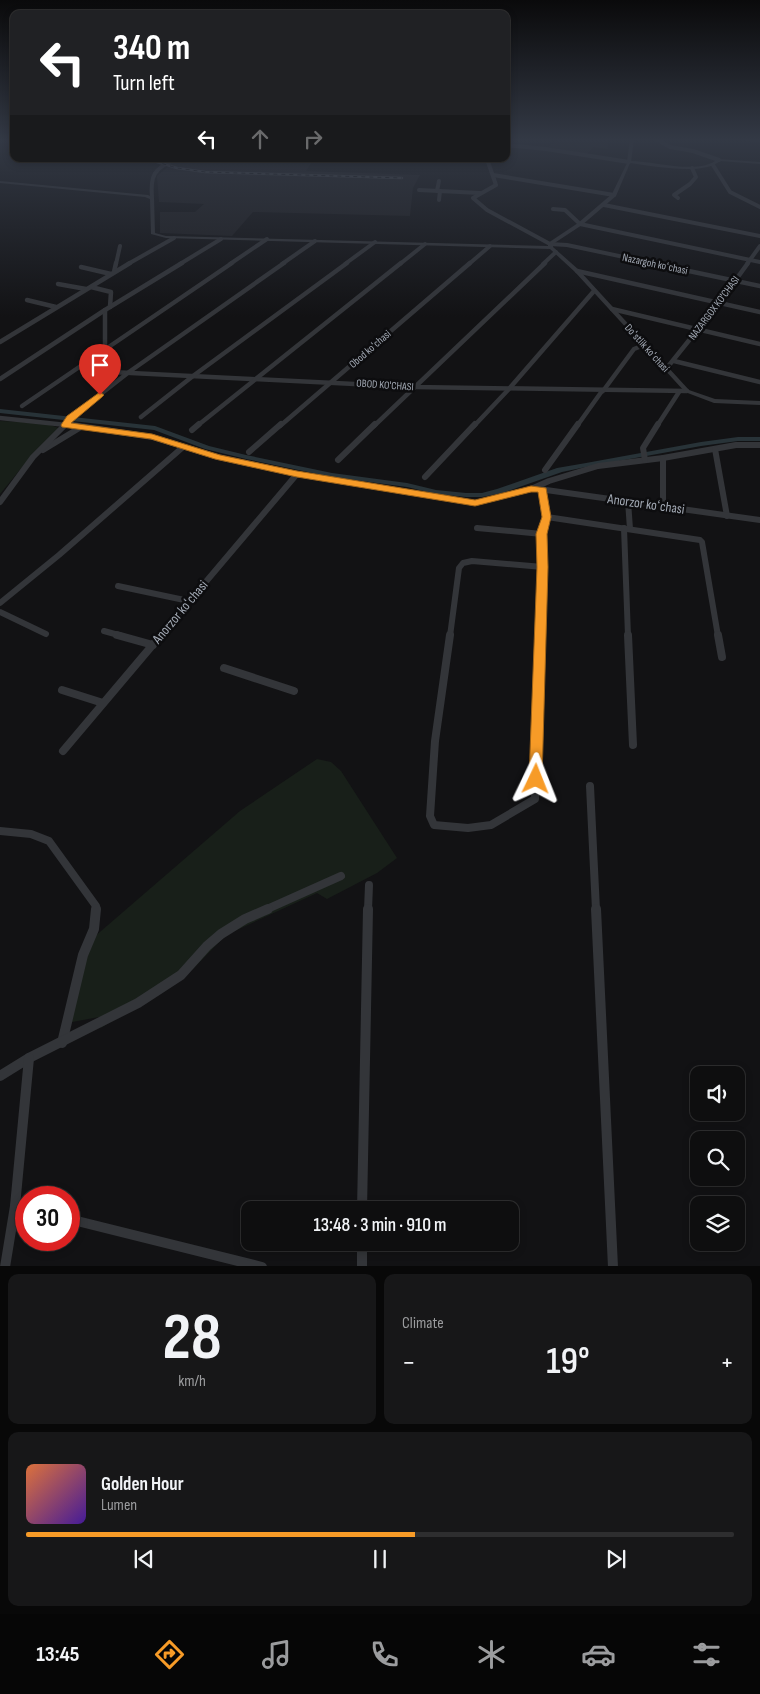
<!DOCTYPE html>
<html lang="en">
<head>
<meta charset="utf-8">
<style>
  :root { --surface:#0e0e0f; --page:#171718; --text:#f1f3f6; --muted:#9b9c9e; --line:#2e2e2f; --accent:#f79b27 }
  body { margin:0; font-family:"Sofia Sans Condensed",sans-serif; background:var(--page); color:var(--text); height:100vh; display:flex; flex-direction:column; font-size:19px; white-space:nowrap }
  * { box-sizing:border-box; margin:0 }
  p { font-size:16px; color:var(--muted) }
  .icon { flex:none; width:28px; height:28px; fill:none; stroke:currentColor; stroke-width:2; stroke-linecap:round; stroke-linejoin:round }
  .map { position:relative; height:1266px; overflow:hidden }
  .side { display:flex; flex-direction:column; gap:8px; padding:8px; background:#080808; flex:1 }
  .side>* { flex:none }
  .banner { position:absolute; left:10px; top:10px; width:500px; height:152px; border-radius:10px; box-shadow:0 2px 8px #0003,0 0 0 1px var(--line); background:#202124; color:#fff; overflow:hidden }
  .controls { position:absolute; left:690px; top:1066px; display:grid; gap:10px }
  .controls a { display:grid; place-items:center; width:55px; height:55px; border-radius:10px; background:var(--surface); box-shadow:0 2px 8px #0003,0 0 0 1px var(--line); font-size:25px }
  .speed { position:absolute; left:15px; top:1186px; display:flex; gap:10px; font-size:25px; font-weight:700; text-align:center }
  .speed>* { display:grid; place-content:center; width:65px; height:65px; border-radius:50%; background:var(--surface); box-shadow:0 2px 8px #0003,0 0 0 1px var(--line); line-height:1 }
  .speed .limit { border:8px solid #d22; background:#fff; color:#111 }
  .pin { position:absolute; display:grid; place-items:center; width:42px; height:42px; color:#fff; margin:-51px -21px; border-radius:50% 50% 50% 0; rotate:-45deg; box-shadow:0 0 5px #0007 }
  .pin .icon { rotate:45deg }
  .me { position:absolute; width:55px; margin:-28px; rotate:2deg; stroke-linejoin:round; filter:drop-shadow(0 0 4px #0008) }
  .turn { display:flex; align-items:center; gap:18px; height:105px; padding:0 20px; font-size:22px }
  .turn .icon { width:65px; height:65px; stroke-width:2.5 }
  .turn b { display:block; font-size:35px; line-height:42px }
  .lanes { display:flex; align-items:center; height:48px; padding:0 20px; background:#0003; justify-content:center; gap:25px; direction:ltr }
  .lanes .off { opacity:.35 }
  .big { font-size:38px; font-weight:600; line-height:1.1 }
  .side .card { flex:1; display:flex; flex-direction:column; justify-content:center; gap:8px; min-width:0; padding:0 18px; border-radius:10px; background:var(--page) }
  .side .dial { align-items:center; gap:0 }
  .dial b { font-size:65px; line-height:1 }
  .song { display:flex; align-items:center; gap:15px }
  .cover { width:60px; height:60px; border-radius:8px; background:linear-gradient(135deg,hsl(20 70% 55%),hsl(260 70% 35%)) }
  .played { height:5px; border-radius:2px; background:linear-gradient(90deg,var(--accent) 55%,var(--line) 55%) }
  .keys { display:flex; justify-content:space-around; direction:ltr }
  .heat { display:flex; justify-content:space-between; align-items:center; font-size:28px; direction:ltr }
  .side .tiles { flex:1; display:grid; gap:8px; grid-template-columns:1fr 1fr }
  .card:last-child { grid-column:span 2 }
  .trip { position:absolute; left:241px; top:1201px; width:278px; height:50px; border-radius:10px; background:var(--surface); box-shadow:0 2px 8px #0003,0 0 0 1px var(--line); font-weight:600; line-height:50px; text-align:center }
  .tab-bar { display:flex; height:80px; justify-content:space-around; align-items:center; background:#060606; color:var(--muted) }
  .tab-bar .icon { width:35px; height:35px }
  .tab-bar .selected { color:var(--accent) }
  .tab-bar b { font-size:22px; color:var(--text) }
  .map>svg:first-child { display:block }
  .built { fill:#1e1e21 }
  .green { fill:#181f19 }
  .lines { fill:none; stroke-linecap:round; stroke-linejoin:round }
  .canal { fill:#283338; fill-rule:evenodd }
  .minor-far4 { stroke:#333539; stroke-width:4 }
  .minor-far3 { stroke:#333539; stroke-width:4.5 }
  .minor-far2 { stroke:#333539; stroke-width:6 }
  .minor-far1 { stroke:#333539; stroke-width:8 }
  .minor { stroke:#333539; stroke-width:10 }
  .tertiary { fill:#333539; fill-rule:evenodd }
  .rail-casing { stroke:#46494e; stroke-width:2.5 }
  .rail { stroke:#0d0d0f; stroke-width:1; stroke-dasharray:4; stroke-linecap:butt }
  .route { fill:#f79b27; stroke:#a16519 }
  .labels { text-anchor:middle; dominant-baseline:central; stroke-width:5; stroke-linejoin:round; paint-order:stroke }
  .far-street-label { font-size:11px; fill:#a3aab5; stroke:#0d0d0f }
  .street-label { font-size:14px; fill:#a3aab5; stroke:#0d0d0f }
</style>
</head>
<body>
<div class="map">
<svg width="760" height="1267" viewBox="0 0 760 1267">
  <rect width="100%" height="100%" fill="#121214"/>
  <!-- built -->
  <g class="built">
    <path d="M559 139H607L608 149 593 147 587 154 548 147Z"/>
    <path d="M157 159H314L306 171 420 175 413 188 410 216 253 212 232 236 160 233V212H195L204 204 159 202 157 176 170 165Z"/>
  </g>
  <!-- green -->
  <g class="green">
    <path d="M0 421 44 423 59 428 32 455 0 494Z"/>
    <path d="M317 759 331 762 341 771 397 858 377 873 327 899 317 893 226 935 193 969 101 1028 99 1017 67 1023 86 944 240 811Z"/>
  </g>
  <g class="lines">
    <!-- canal -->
    <path class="canal" d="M0 409 155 426 209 446 246 455 332 473 407 483 436 490 466 493H482L497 489 557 468 586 463 701 442 738 437H760V441H738L701 446 586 467 562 472 502 493 482 497H466L436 494 407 487 332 477 246 459 205 449 154 430 0 413Z"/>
    <!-- minor-far4 -->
    <g class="minor-far4">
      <path d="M656 139 670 147 693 151 719 160"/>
      <path d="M748 139 760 140"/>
      <path d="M506 145 546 149 629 162 632 139"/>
      <path d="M487 159 496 185 473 198 487 210 550 244 567 245 657 264"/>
      <path d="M713 165 730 192 760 207"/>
      <path d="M493 175 614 195"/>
      <path d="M419 190 480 193"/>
      <path d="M437 191 439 181"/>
      <path d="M152 198C150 175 154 169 175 159"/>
      <path d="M678 198 674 195 690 184 696 177 692 168"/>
      <path d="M439 200 440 191"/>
      <path d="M604 205 760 236"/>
      <path d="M553 209 565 210 580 224 760 262"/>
      <path d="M116 264 120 246"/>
      <path d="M128 264 174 238"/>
      <path d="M180 264 221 239"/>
      <path d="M230 264 267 239"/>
      <path d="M282 264 315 241"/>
      <path d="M345 264 375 242"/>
      <path d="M400 264 425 244"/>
      <path d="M469 264 490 246"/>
      <path d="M543 264 556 252"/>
      <path d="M747 264 760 246"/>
    </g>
    <!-- minor-far3 -->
    <g class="minor-far3">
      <path d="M651 263 760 286"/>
      <path d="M81 267 111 274"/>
      <path d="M577 271 760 312"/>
      <path d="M114 272 116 263"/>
      <path d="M58 284 86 289"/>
      <path d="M91 287 111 292 110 307"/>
      <path d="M27 300 56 307"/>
      <path d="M612 309 760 344"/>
      <path d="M105 310V349"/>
      <path d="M0 342 130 263"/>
      <path d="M100 352V367L111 372 415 387 687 391"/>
      <path d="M674 361 760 382"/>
      <path d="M666 369 719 303 748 263"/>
      <path d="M0 379 105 310 182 263"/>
      <path d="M603 391 634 349 644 345"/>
      <path d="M22 406 232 263"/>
      <path d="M141 417 193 376 347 263"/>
      <path d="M0 418 76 426"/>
      <path d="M65 426 70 418 129 372 284 263"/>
      <path d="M197 426 401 263"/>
      <path d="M280 426 470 263"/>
      <path d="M374 426 545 263"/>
      <path d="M474 426 508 390 594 291"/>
      <path d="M577 426 602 391"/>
      <path d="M657 426 679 392"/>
    </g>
    <!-- minor-far2 -->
    <g class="minor-far2">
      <path d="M66 424 152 437 218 457 297 474 475 503 531 489 549 481 598 466 663 458 736 445H760"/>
      <path d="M192 430 199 424"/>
      <path d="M715 449 727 516"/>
      <path d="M43 450 81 427"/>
      <path d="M249 452 281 424"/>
      <path d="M663 458V506"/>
      <path d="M338 460 375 424"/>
      <path d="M645 460 643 448 658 424"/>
      <path d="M545 470 578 424"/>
      <path d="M425 477 475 424"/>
      <path d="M539 489 760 520"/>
      <path d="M543 490 547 517 542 534 543 567"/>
      <path d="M628 501 630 529"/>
      <path d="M0 502 33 457 66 424"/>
      <path d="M547 517 700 540 702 542 718 636"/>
      <path d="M477 528 542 534"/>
      <path d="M624 528 628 636"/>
      <path d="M118 586 189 601"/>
      <path d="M0 603 59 555 183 447"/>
      <path d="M0 612 46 634"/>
      <path d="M104 631 122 636"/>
      <path d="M160 636 297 474"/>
      <path d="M450 636 459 568 463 563 472 561 543 567"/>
      <path d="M541 636 543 567"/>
    </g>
    <!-- minor-far1 -->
    <g class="minor-far1">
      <path d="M117 635 153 645"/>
      <path d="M450 635 435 741 430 816 434 825 468 828 491 825 535 799 541 635"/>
      <path d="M628 635 633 745"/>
      <path d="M718 635 722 657"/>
      <path d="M224 668 294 691"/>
      <path d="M62 690 103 703"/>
      <path d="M63 751 161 635"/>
      <path d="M590 786 596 910"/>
      <path d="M0 831 31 834 49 841 96 906V910"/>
      <path d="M265 910 341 876"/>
      <path d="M368 910 369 885"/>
    </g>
    <!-- minor -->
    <g class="minor">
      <path d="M596 909 613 1267"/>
      <path d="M62 1043 83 955 94 929 96 909"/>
      <path d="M0 1076 29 1058 138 1003 181 975 207 946 221 934 245 919 268 909"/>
      <path d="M15 1206 26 1209"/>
      <path d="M362 1210 368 909"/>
      <path d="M69 1219 262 1267"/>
      <path d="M362 1242V1267"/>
      <path d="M5 1267 15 1206 29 1058"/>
    </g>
    <!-- tertiary -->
    <path class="tertiary" d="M718 159 760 162V164L720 161C703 176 653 166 630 163L616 196 582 225 553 244V247L579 270 689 390 715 399 760 401V405L714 403 685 392 575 272 550 249 166 238 151 234 150 199 145 197 0 183V181L148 195 154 198 155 233 166 236 548 246V243L578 223 612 194 628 161C652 160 698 176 718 159Z"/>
    <!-- rail casing -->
    <g class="rail-casing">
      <g id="rail">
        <path d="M147 159 177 168 205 172 402 178"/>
        <path d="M230 159 260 160"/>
      </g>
    </g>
    <!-- rail -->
    <use href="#rail" class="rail"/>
  </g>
  <!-- sky -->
  <linearGradient id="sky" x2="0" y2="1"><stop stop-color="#0a0a0b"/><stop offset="0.44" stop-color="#333945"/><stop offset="1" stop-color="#333945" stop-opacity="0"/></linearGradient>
  <rect width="760" height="317" fill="url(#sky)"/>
  <!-- route -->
  <path class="route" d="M100 392 104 395 102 397 71 423 152 434 220 455 297 471 475 500 531 486 546 488 551 517 547 534 548 567 542 779 540 783 536 785 531 783 529 779 537 567 536 534 542 517 538 492H531L475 506 297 477 215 459 151 439 62 427 61 425 67 416Z"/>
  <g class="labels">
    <!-- far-street labels -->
    <g class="far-street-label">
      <text transform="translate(655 264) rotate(12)">Nazargoh koʻchasi</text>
      <text transform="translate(714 308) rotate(-53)">NAZARGOX KO'CHASI</text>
      <text transform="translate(647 348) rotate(48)">Doʻstlik koʻchasi</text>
      <text transform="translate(370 349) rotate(-41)">Obod koʻchasi</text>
      <text transform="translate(385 385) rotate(4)">OBOD KO'CHASI</text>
    </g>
    <!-- street labels -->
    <g class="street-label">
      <text transform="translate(646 504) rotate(8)">Anorzor koʻchasi</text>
      <text transform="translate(180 612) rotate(-50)">Anorzor koʻchasi</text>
    </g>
  </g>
</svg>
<div class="controls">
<a><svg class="icon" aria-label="sound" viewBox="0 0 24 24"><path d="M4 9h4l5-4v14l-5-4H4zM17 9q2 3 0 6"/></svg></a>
<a><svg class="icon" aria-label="search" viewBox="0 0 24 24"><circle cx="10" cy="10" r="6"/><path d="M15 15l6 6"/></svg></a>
<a><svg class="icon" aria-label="layers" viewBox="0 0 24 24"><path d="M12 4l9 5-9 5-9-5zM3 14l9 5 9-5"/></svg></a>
</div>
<div class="speed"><div class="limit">30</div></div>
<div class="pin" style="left:100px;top:395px;background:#d93025"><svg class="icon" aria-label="arrive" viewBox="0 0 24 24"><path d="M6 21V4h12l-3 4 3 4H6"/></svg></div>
<svg class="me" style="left:536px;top:779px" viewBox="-20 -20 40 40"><path d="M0-17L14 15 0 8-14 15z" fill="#f79b27" stroke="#fff" stroke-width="4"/></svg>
<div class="trip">13:48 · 3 min · 910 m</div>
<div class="banner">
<div class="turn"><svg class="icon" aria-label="left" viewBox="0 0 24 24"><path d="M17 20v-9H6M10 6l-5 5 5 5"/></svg><div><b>340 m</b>Turn left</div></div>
<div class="lanes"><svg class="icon" aria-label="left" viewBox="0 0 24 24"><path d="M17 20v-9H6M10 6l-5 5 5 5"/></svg><svg class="icon off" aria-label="ahead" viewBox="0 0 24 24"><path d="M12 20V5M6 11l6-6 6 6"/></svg><svg class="icon off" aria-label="right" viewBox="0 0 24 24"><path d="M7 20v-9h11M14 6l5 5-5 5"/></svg></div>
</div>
</div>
<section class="side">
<div class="tiles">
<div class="card dial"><b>28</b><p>km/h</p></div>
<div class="card"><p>Climate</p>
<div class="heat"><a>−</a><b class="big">19°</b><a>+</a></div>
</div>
<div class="card">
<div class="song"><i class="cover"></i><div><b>Golden Hour</b><p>Lumen</p></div></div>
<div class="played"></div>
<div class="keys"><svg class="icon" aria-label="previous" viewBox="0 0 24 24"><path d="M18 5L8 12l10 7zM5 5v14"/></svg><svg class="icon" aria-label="pause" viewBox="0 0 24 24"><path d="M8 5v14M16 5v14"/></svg><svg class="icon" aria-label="next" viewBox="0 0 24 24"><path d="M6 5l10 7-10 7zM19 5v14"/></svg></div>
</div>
</div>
</section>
<nav class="tab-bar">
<b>13:45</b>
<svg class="icon selected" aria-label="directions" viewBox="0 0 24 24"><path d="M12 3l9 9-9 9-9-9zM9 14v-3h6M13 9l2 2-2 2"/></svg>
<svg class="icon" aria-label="music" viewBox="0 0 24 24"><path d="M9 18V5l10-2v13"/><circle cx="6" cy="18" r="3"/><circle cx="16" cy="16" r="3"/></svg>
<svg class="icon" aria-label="phone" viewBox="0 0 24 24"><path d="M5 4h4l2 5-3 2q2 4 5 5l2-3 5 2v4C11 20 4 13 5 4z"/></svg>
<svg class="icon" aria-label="climate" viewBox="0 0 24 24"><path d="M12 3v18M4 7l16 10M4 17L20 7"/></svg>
<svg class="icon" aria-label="car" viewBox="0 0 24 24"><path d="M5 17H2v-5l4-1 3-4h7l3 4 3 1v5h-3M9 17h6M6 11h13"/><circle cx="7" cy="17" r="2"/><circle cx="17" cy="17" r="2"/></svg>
<svg class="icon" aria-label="filters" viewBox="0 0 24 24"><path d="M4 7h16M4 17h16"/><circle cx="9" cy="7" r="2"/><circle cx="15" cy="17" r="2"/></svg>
</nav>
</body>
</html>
